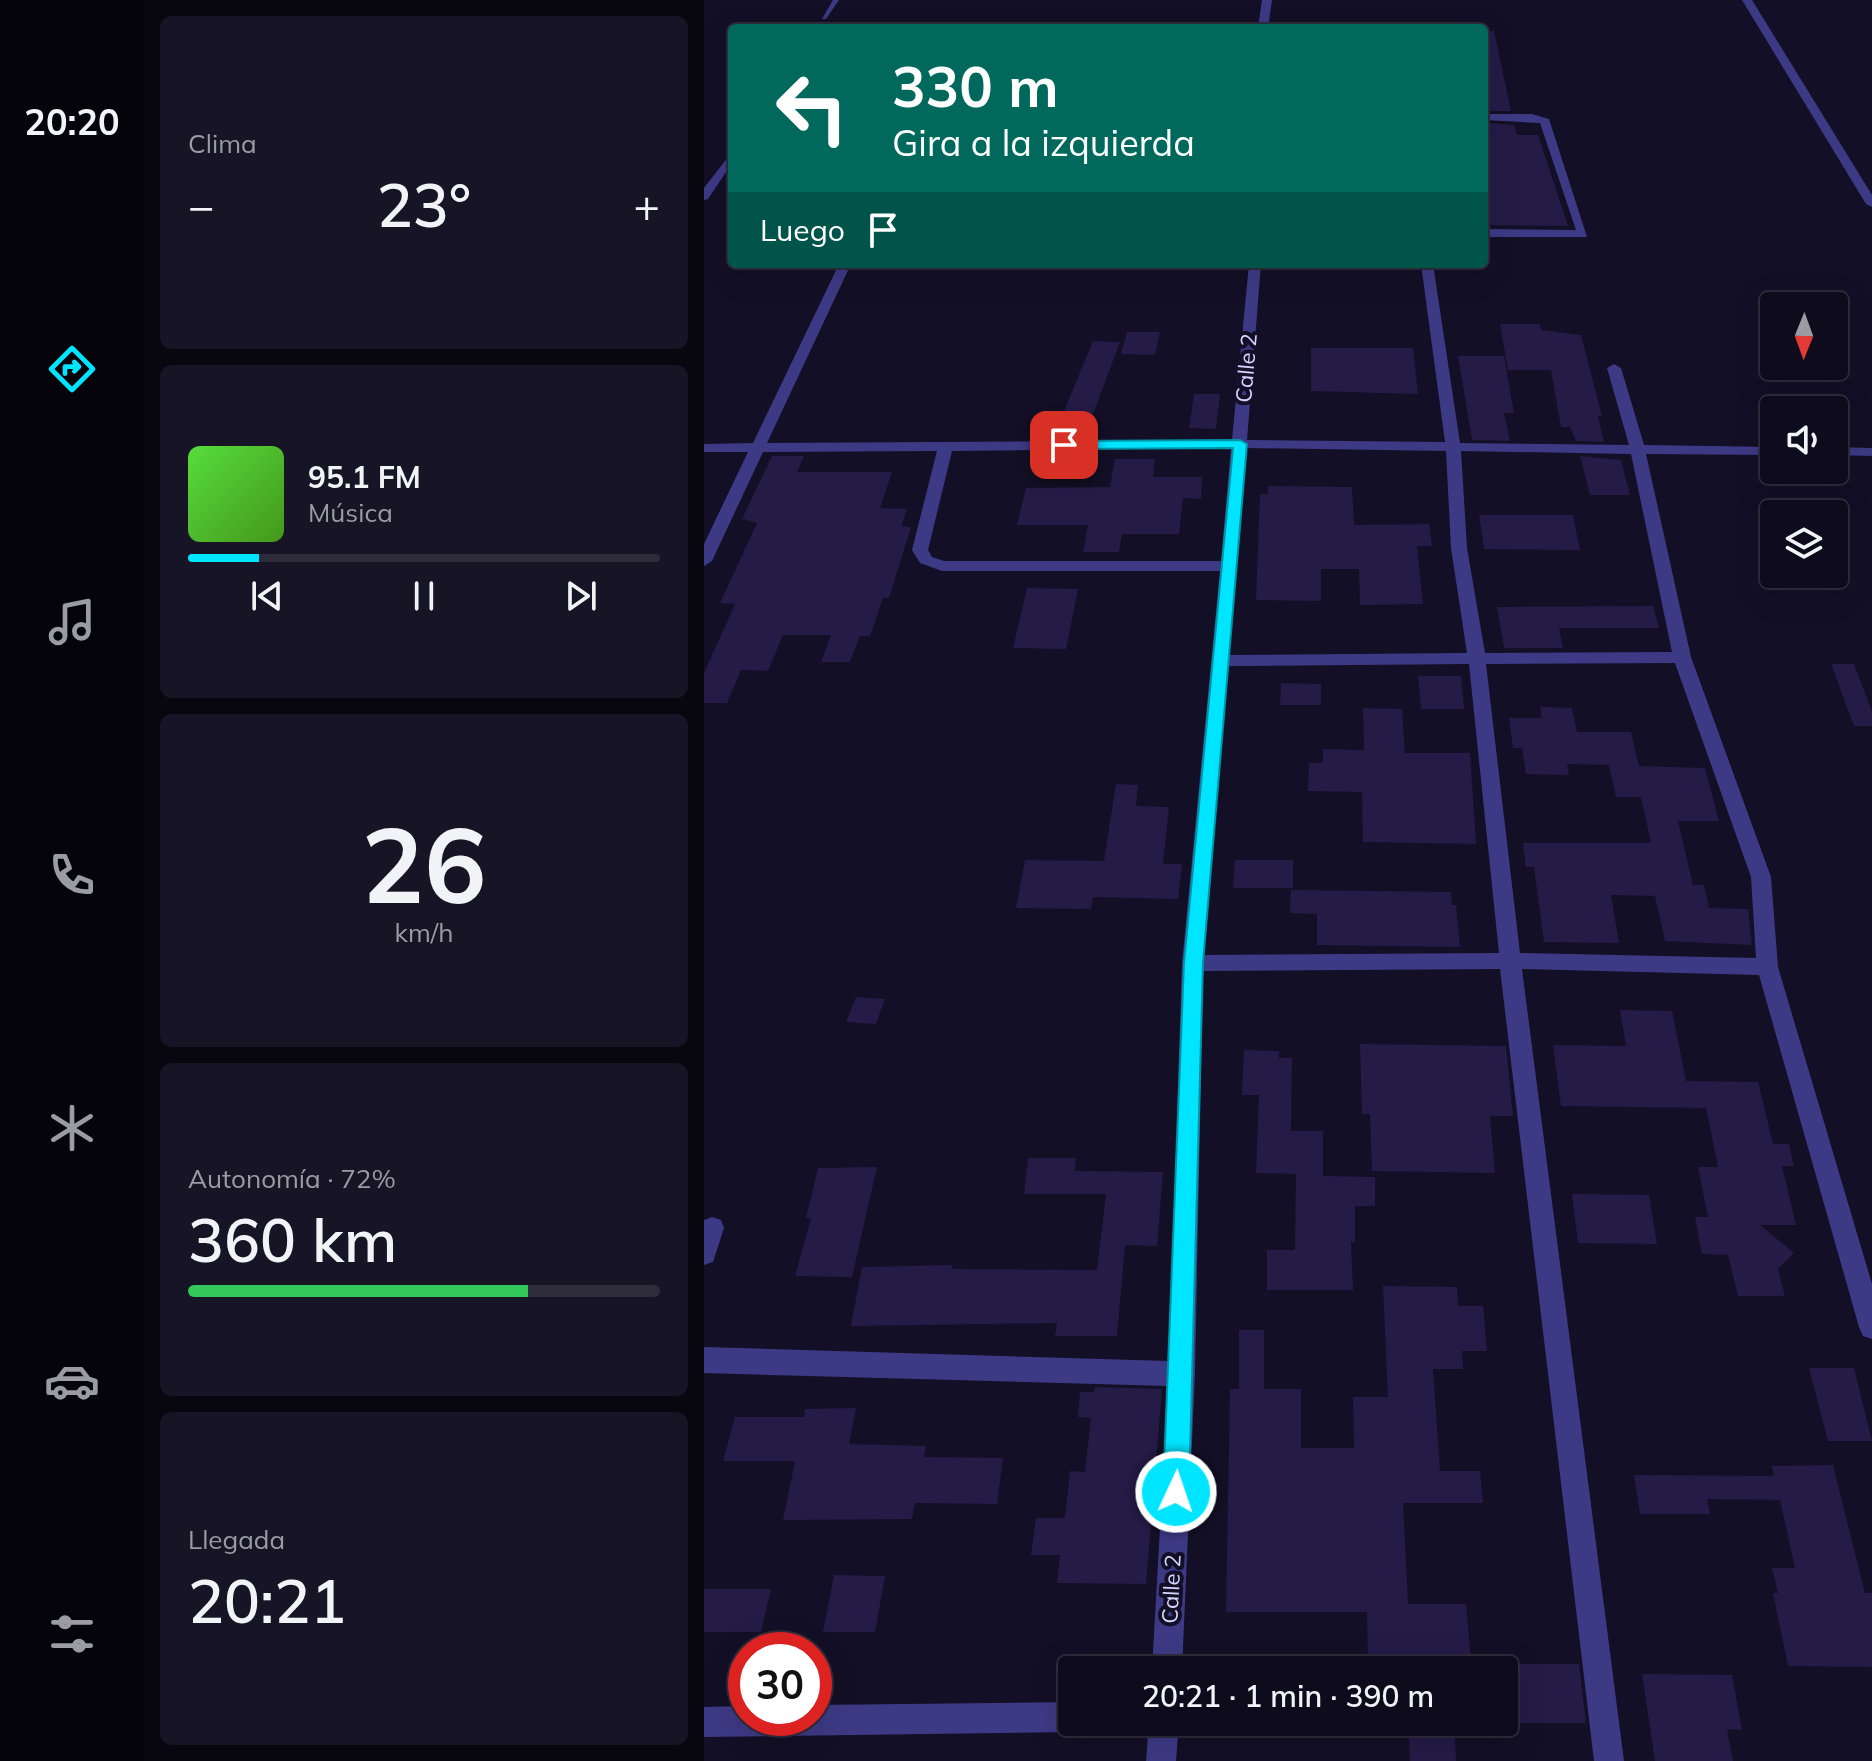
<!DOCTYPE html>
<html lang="es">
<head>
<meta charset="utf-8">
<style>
  :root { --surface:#0e0b1c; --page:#171425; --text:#f1f3f6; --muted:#9b9ba3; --line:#2e2b3b; --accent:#00e5ff }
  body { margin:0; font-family:Mulish,sans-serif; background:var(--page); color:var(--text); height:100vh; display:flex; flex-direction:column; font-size:30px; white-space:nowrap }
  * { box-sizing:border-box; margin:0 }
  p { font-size:26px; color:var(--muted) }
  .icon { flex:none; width:44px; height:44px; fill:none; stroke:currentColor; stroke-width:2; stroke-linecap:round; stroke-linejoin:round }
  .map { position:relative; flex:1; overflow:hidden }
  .drawer { display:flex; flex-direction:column; gap:16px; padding:16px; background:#08060f; width:560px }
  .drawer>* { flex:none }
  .banner { position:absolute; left:24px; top:24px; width:760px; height:244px; border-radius:8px; box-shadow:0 8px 32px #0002,0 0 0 2px var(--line); background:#00695c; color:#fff; overflow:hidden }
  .needle { width:52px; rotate:181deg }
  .buttons { position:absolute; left:1056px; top:292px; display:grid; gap:16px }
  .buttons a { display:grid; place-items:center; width:88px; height:88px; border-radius:8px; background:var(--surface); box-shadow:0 8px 32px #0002,0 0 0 2px var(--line); font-size:40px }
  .speed { position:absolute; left:24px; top:1632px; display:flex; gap:16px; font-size:40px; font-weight:700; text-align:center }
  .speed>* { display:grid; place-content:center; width:104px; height:104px; border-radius:50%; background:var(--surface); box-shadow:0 8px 32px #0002,0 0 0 2px var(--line); line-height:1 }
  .speed .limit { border:12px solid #d22; background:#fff; color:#111 }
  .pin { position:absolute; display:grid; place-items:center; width:68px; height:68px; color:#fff; margin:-34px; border-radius:16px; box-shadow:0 4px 12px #0006 }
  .me { position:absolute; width:88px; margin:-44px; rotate:3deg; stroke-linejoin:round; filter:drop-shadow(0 0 6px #0008) }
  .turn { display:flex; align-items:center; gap:28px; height:168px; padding:0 32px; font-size:36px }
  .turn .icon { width:104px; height:104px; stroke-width:2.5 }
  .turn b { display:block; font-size:56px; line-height:68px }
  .then { display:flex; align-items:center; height:76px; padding:0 32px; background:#0003; gap:16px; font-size:30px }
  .big { font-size:60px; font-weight:600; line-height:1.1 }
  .drawer .card { flex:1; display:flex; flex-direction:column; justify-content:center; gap:12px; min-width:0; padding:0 28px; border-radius:12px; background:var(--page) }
  .drawer .dial { align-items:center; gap:0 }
  .dial b { font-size:104px; line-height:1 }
  .song { display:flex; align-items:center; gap:24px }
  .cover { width:96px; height:96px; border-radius:12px; background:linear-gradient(135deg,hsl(110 70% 55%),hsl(100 70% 35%)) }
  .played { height:8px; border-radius:4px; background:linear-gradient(90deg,var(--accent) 15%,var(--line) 15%) }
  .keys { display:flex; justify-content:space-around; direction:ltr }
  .heat { display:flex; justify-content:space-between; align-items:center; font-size:44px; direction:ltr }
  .charge { height:12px; border-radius:6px; background:linear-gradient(90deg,#34c759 72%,var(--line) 0) }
  .trip { position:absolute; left:354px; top:1656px; width:460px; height:80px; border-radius:8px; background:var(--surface); box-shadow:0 8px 32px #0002,0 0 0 2px var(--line); font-weight:600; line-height:80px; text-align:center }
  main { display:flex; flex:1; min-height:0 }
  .tabs { display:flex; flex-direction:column; width:144px; justify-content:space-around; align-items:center; background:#06040b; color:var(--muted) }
  .tabs .icon { width:56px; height:56px }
  .tabs .active { color:var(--accent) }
  .tabs b { font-size:36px; color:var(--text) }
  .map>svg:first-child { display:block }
  .building { fill:#241b47 }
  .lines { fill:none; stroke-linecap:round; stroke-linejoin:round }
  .service { fill:#3d3a85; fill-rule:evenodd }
  .minor { fill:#3d3a85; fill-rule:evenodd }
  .route { fill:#00e5ff; stroke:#0095a6; stroke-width:2 }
  .labels { text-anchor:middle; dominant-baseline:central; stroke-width:8; stroke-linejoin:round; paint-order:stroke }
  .street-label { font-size:22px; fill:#d9d4ff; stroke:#130f26 }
</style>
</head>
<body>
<main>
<nav class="tabs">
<b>20:20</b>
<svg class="icon active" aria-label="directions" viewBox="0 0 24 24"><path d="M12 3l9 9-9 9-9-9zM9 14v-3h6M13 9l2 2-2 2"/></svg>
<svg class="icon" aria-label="music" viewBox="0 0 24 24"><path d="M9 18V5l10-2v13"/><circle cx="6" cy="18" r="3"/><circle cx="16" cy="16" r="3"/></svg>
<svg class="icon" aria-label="phone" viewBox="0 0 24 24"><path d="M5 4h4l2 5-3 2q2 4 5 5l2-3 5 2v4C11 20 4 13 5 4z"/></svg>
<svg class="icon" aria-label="climate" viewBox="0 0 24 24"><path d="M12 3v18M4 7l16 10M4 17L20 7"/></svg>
<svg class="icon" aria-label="car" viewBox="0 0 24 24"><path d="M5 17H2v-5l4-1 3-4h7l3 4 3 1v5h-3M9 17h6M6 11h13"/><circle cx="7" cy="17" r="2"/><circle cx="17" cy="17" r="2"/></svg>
<svg class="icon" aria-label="filters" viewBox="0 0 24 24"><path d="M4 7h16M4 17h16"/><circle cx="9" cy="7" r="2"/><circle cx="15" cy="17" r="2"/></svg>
</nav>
<section class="drawer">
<div class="card"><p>Clima</p>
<div class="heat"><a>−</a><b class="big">23°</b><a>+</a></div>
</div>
<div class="card">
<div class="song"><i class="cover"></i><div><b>95.1 FM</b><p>Música</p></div></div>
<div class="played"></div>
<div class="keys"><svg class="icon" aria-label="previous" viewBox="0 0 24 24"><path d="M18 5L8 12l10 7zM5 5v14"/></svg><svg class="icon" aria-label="pause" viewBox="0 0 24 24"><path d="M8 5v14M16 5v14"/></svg><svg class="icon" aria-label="next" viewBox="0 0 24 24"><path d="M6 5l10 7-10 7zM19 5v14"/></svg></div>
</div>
<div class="card dial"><b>26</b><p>km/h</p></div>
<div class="card"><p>Autonomía · 72%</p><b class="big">360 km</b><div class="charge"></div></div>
<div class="card"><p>Llegada</p><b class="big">20:21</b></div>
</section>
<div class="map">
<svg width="1168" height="1761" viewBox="0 0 1168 1761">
  <rect width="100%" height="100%" fill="#130f26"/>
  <!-- building -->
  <g class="building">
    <path d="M790 31 807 111H783L780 32Z"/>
    <path d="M785 123 810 125 813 135H834L864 226 780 225V133H787Z"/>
    <path d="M796 324H836L837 330 877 335 898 416H894L900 442 872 441 866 427H857L847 370H804Z"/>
    <path d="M423 332H456L451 355 417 354Z"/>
    <path d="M389 341 416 342 381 435 351 433Z"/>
    <path d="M607 348H709L714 394 607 391Z"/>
    <path d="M754 356H800L810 413H800L806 441 768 440Z"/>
    <path d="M490 394H516L512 429 485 428Z"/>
    <path d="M68 456H100L93 472H188L176 508 203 509 197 526 207 527 185 598H179L166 636H156L146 662H117L127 635H79L64 671 37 670 23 703H0V673L31 604 16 603 53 523 38 519Z"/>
    <path d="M876 456 917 460 926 495H886Z"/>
    <path d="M411 459H451L449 477H498L497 499 479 498 475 534H418L415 552H379L384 525H313L322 488 406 487Z"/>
    <path d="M564 486 648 487 650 525 725 524 728 546H713L719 604 656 605 655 569H617V601L552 600 556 494H564Z"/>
    <path d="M775 515H869L876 550 780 549Z"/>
    <path d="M323 588 374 589 362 649 309 648Z"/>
    <path d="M949 606 955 628H855L859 648H800L793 607Z"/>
    <path d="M1127 664H1150L1168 712V726H1150Z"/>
    <path d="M714 676H757L760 709H717Z"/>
    <path d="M577 683 617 684V705H576Z"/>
    <path d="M836 707 868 708 873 732H927L935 766 1001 768 1015 821H974L989 885H1000L1005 908 1044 909 1048 945 961 941 951 896 907 895 915 943 840 942 830 867H822L819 843H947L937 797H912L905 765 863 764 865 775 822 774 818 748H809L805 718H838Z"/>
    <path d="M659 708 698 709 701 753H766L772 844 659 842 658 792 604 791 605 763H619V749L660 750Z"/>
    <path d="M412 784 434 785 432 806 465 807 459 864H478L474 899 389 897 387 909 312 908 321 860 400 861Z"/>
    <path d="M531 860H589V888H529Z"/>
    <path d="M587 890 747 892 748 905H752L756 947 613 945V914L586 913Z"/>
    <path d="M152 997 181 999 172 1024 142 1022Z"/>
    <path d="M916 1010 968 1011 982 1081 1054 1082 1069 1144H1085L1090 1166H1078L1092 1225H1056L1090 1253 1074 1269 1081 1296H1034L1024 1255 998 1254 991 1217H1004L994 1167H1014L1002 1108 857 1106 849 1045 922 1046Z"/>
    <path d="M656 1044 802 1046 809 1116H786L791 1173 668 1171 666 1114H658Z"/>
    <path d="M540 1050 575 1051V1058H588L587 1131H619V1176L671 1177V1206H651V1242H647L649 1290H563V1250H591L592 1174 552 1173 555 1095H538Z"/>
    <path d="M324 1158H372L371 1171 459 1172 453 1246 421 1245 413 1336H351L353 1323 147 1326 158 1267 248 1265V1269L393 1270 402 1194H320Z"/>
    <path d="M173 1167 148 1277 91 1276 107 1218H102L114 1168Z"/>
    <path d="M868 1194 945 1195 953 1244 874 1243Z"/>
    <path d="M679 1286 753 1287 754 1306H779L783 1351H758L759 1369H729L736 1471H776L779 1503H699L704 1604H762L768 1670H702L701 1661H664L663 1612H522L526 1389H535V1330H560V1389H597V1448H650L649 1397H684Z"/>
    <path d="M1105 1368H1150L1168 1441H1124Z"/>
    <path d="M391 1387 458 1389 442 1584 353 1583 356 1555H327L332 1518H361L366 1471 381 1472 387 1418 374 1417 376 1392H390Z"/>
    <path d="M152 1408 145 1444 222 1446 220 1457 299 1458 293 1504 211 1503 208 1519 79 1520 91 1461H19L31 1417H100L101 1409Z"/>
    <path d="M1129 1465 1161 1593H1168V1667L1084 1666 1069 1593H1074L1068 1568H1091L1076 1500 1003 1499 1006 1514H936L930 1475 1070 1476 1068 1466Z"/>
    <path d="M130 1575 181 1576 171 1632H119Z"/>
    <path d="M0 1589H67L57 1632H0Z"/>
    <path d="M800 1664H875L882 1723H800Z"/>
    <path d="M938 1674 1028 1675 1038 1730 1023 1729 1029 1761H951Z"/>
    <path d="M704 1722H750L752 1761H706Z"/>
  </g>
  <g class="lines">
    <!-- service -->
    <path class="service" d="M129 0H135L122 19H118Z"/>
    <!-- minor -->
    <g class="minor">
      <path d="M558 0H568L564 28H554Z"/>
      <path d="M1038 0H1048L1168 195V207L1162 204Z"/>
      <path d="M780 114H828L845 119 883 237H780V229L872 230 836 123 780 120Z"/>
      <path d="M28 152V163L4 199 0 200V188Z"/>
      <path d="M135 264H147L63 443 528 440 545 264H557L543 440 741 442 717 264H729L756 443 925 445 903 368 910 364 917 368 940 445 1070 447V455L942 454 987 657 1067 877 1074 967 1168 1284V1339L1159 1336 1155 1327 1055 975 818 969 920 1761H890L796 969 499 971 491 1374 478 1670H448L464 1386 0 1373V1347L465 1361 478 963 516 571H238L216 563 208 550 233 451 59 452 8 561 0 566V544L44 452H0V444L49 443ZM527 448 517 561H240L228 557 224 550 248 451ZM542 448 742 451 747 548 763 653 525 655ZM757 451 927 454 968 652 781 653 763 548ZM971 663 1047 877 1052 958 816 953 782 664ZM765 664 795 953 500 955 524 666Z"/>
      <path d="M1130 447 1168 448V456L1130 455Z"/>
      <path d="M8 1217 17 1220 20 1228 9 1262 0 1265V1220Z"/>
      <path d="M368 1702V1722H381L379 1728 368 1732 0 1737V1707L42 1706V1718H110V1705Z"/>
      <path d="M445 1722H475L472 1761H442Z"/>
    </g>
  </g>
  <!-- route -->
  <path class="route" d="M536 440 543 444 499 963 485 1492 481 1501 472 1505 463 1501 459 1492 480 963 529 448 360 449 353 445 360 441Z"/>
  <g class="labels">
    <!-- street labels -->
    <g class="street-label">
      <text transform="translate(542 368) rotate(-85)">Calle 2</text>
      <text transform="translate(467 1589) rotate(-87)">Calle 2</text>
    </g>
  </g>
</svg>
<div class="buttons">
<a><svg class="needle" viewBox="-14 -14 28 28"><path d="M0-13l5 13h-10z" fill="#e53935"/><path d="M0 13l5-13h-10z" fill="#9b9ba3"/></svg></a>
<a><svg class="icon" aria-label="sound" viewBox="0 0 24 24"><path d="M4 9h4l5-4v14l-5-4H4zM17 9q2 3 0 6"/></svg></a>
<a><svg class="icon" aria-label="layers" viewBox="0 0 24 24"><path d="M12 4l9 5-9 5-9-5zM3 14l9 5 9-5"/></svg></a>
</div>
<div class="speed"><div class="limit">30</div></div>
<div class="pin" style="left:360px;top:445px;background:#d93025"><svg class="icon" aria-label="arrive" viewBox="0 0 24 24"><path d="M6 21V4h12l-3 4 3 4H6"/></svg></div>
<svg class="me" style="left:472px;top:1492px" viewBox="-20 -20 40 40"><circle r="17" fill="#00e5ff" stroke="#fff" stroke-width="3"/><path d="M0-11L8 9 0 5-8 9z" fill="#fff"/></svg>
<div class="trip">20:21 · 1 min · 390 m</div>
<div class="banner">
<div class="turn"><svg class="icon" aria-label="left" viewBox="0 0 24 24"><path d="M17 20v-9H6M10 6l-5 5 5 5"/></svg><div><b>330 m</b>Gira a la izquierda</div></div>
<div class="then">Luego<svg class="icon" aria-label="arrive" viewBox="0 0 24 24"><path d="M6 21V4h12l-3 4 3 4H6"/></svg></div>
</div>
</div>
</main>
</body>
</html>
